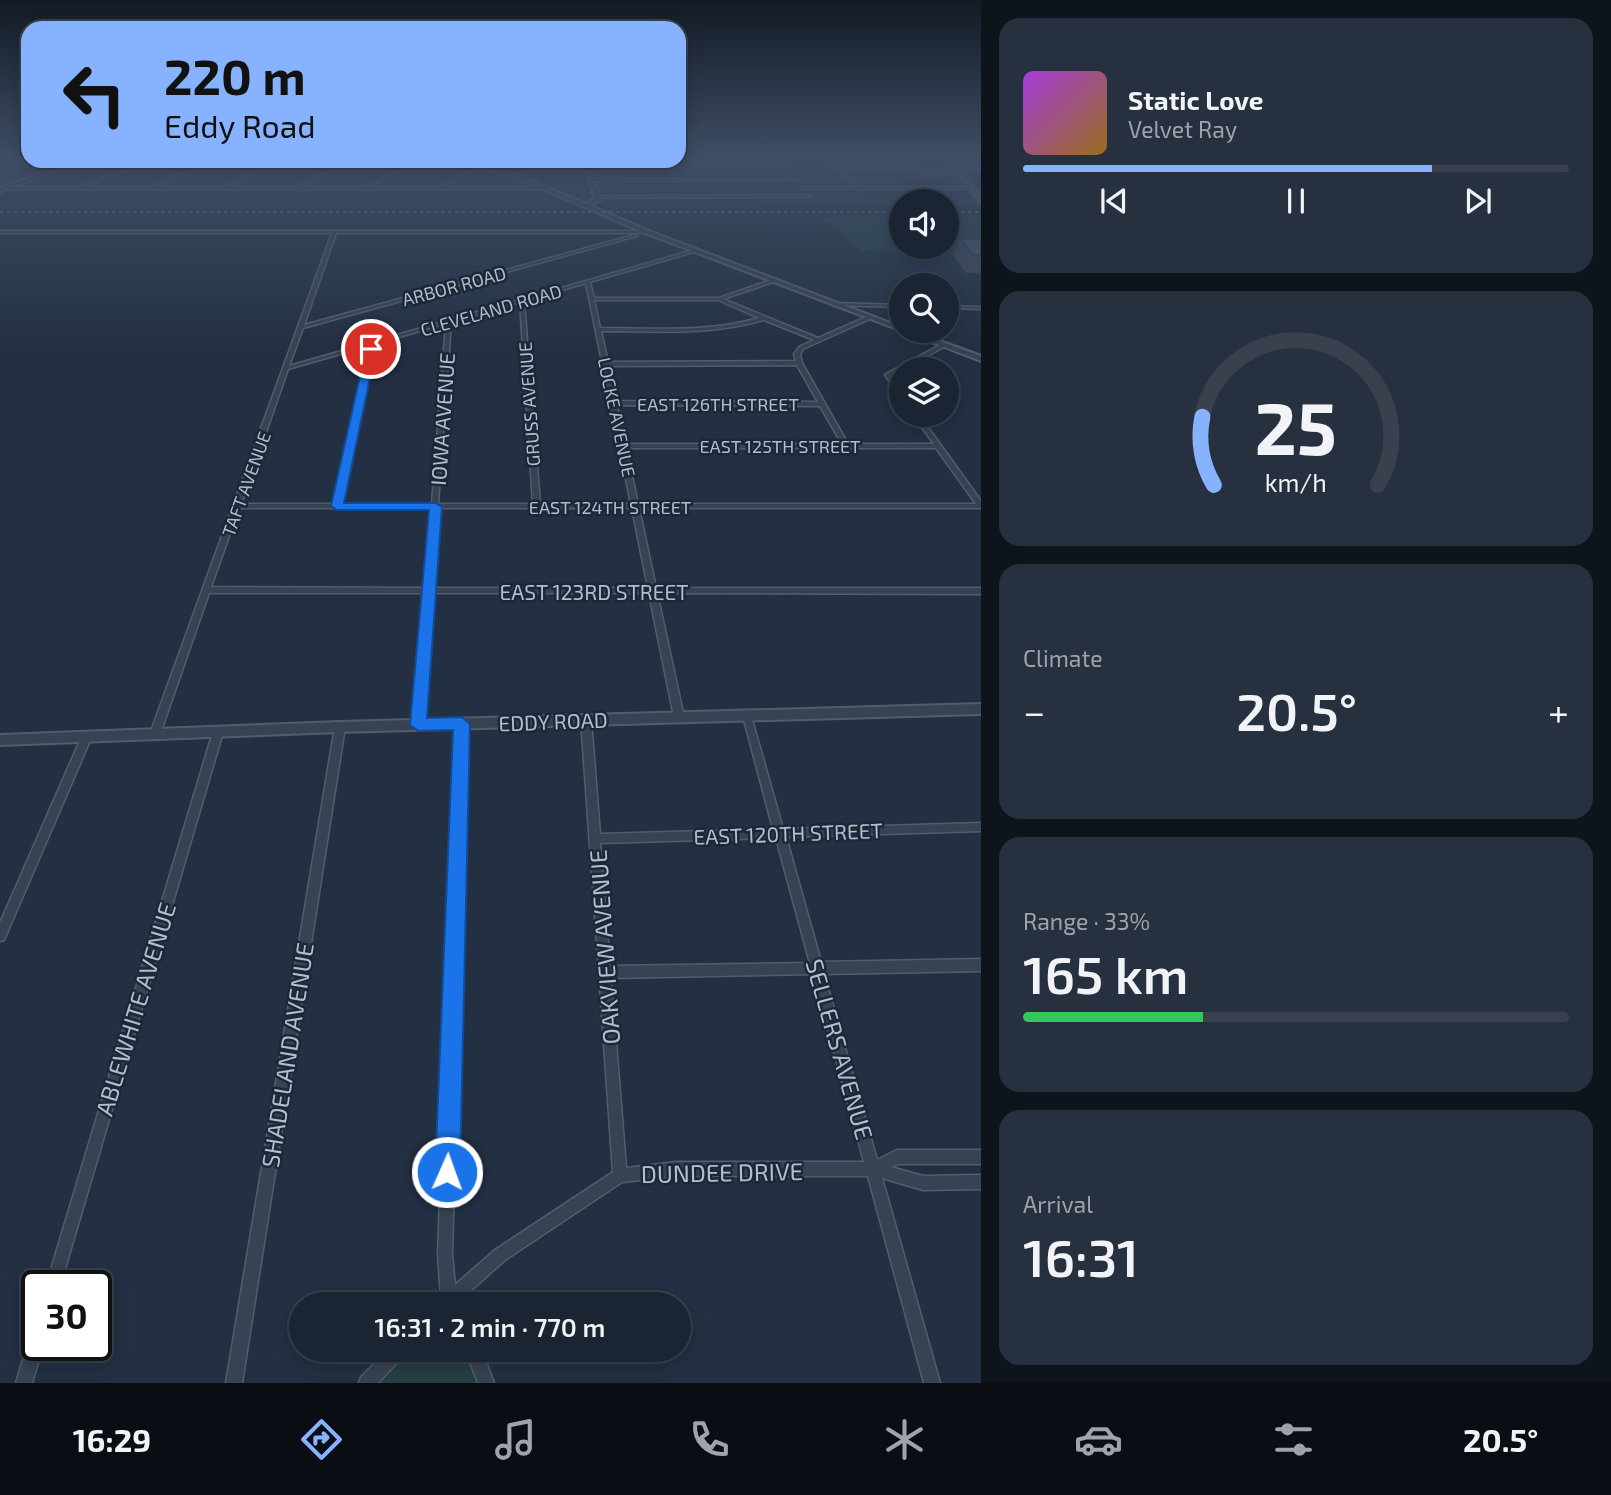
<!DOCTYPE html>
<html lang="en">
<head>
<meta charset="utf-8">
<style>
  :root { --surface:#1a2432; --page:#27303e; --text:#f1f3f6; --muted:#9fa4ac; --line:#38414d; --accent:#87b2ff }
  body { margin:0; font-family:"Exo 2",sans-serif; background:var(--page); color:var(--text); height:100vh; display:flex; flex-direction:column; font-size:26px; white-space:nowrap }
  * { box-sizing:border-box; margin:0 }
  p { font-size:23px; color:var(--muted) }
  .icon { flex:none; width:38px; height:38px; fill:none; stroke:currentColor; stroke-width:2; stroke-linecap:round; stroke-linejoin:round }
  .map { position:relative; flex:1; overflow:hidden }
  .drawer { display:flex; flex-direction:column; gap:18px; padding:18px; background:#0e141c; width:630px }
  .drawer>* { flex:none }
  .hud { position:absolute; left:21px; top:21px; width:665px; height:147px; border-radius:21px; box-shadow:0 4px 18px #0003,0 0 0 2px var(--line); background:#87b2ff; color:#111; overflow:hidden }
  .fabs { position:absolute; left:889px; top:189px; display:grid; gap:14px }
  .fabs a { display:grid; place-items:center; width:70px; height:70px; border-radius:50%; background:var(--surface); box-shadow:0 4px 18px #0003,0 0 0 2px var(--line); font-size:35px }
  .speed { position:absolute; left:21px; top:1270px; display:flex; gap:14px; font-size:35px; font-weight:700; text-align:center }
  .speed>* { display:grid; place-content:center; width:91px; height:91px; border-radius:50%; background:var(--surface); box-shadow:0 4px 18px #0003,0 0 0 2px var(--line); line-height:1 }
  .speed .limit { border:4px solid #111; border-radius:10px; background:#fff; color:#111 }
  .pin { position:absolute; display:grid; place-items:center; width:60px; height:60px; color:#fff; margin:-30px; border:4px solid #fff; border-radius:50%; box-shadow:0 2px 7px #0007 }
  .me { position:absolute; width:77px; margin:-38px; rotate:2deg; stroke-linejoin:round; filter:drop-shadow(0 0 5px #0008) }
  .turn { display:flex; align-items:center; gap:24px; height:147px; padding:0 28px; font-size:32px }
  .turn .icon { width:91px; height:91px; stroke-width:2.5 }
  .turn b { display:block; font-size:49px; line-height:60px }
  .big { font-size:52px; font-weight:600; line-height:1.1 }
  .drawer .card { flex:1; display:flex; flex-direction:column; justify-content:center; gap:10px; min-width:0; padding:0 24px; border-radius:21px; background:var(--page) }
  .drawer .dial { align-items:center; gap:0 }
  .dial svg { height:182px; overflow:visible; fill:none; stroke:var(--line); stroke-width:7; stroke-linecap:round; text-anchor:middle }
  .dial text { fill:var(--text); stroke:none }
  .song { display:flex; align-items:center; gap:21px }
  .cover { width:84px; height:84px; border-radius:10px; background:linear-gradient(135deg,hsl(280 70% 55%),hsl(40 70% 35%)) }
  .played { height:7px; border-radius:4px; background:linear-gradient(90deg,var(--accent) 75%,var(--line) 75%) }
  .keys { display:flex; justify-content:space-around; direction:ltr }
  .heat { display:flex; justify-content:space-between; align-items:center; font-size:38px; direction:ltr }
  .charge { height:10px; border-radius:5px; background:linear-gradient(90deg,#34c759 33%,var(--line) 0) }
  .trip { position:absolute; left:289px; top:1292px; width:402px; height:70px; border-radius:35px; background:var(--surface); box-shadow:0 4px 18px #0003,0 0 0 2px var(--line); font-weight:600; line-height:70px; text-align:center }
  .dock { display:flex; height:112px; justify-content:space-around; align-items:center; background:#0a0e14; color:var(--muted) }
  .dock .icon { width:49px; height:49px }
  .dock .current { color:var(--accent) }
  .dock b { font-size:32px; color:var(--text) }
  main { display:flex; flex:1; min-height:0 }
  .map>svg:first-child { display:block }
  .green { fill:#253f44 }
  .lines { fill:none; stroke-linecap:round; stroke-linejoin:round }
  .minor-casing { stroke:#525d6c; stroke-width:3 }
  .tertiary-casing { stroke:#525d6c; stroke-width:4 }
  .secondary-casing { stroke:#525d6c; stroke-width:4 }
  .minor { fill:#374252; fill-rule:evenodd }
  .tertiary { fill:#374252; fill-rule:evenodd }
  .secondary { fill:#455066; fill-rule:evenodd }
  .rail { stroke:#59667a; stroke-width:2; stroke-dasharray:3.5 3.5; stroke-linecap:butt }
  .wall { fill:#384457 }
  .building { fill:#414f65; stroke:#2e3747; stroke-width:2 }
  .route { fill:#1a73e8; stroke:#114b97; stroke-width:2 }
  .labels { text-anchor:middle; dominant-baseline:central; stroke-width:5; stroke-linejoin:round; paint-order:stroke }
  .far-street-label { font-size:18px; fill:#b4bdcc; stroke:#1c2738 }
  .street-label { font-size:21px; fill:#b4bdcc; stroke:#1c2738 }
  .near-street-label { font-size:24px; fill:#b4bdcc; stroke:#1c2738 }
</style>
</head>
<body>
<main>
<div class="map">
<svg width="981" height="1383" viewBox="0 0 981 1383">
  <rect width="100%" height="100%" fill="#233043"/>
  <!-- green -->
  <g class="green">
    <path d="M810 196 979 199 981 205H947V201H901V205L761 206 755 197Z"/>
    <path d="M901 216V247H947V216H981V247L965 246 945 252 861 251 821 217Z"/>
    <path d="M400 1349H473L486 1383H367Z"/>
  </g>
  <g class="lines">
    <!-- minor casing -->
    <g class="minor-casing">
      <g id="minor">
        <path d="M829 156 839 166 893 168 879 156H883L897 168 957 171 956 170 958 169H981V171H960L961 172 959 173 841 168 860 187H971L970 189H802L803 187H856L825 156Z"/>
        <path d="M144 161H149L84 187H154V185L212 161H217L156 187H225V185L279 161H284L227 187H295L345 161H350L300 187H365L414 161H419L370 187H440L473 166 489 161H495L475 168 445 187H544L546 188 544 189H5L3 188 5 187H82V185Z"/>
        <path d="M586 164H784L786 165 585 166Z"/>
        <path d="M591 179H796L798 180 590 181Z"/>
        <path d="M810 195 811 197 597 198 595 197 597 196Z"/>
        <path d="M0 231H648L647 233H336L304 325 634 235 637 236 303 328 289 366 697 249V251L590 282 594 298H719L774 279H776V281L723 299 818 338 868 316H872V318L803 349 800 354 802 363 848 444H934L913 415H919L981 501V508H639L656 588H981V594L657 593 684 717 682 719H676L674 717 649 593H432L423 725 421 727H415L413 725 424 593H209L160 734 158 737H152L150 734 332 233H0ZM586 283 631 504H540L524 301ZM594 300H718L759 318C707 333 654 328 600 328ZM520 302 533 504H438L451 322ZM764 320 814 340 799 347 794 354 796 361 608 362 601 331C656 331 710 336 764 320ZM446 323 432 504H341L373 345ZM368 346 334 504H241L288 369ZM797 365 818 402 616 401 608 366ZM617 405 820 406 842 444H625ZM626 448H936L976 504H638ZM239 508H431L425 588 211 587ZM438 508H632L648 588H432Z"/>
        <path d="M834 303 901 305V307L832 305V304Z"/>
        <path d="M947 306 981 307V309L947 308Z"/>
        <path d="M942 344 947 345 891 376 901 390V396L899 395 885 375 886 374Z"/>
        <path d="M747 713 750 714 751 716 783 829 981 823V831L786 837 821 962 981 959V971L824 974 877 1160 897 1150H981V1164H898L891 1167 923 1176 981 1175V1189L923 1190 882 1178 940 1383H924L868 1176H676L622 1182 505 1260 456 1304H437L441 1297 438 1254 457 724 459 722H465L467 724 452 1254 455 1285 495 1250 613 1172 581 719 583 717H589L591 719 600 834 773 829 743 716 744 714ZM776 838 810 963 610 966 600 843ZM813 974 864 1162H676L626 1168 611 978Z"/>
        <path d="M340 723 343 725 345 727 242 1383H226L335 727 337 725Z"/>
        <path d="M218 728 221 729 223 732 60 1286H46L213 732 215 729Z"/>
        <path d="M87 732 90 733 92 736 4 940 0 941V923L82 736 84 733Z"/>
        <path d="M37 1333V1346H43L32 1383H16L29 1340 32 1335Z"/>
        <path d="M389 1349H408L405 1354 378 1383H359L361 1377Z"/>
        <path d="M465 1349H481L494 1383H478Z"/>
      </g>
    </g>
    <!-- tertiary casing -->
    <g class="tertiary-casing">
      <g id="tertiary">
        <path d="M74 161H81L0 192V188Z"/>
        <path d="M462 161H469L518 175 586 204 595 198 582 161H586L601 199 591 206 649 231 901 327V331H912L981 356V361L645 233 514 177Z"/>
        <path d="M981 704V714L340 732 0 745V735L340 722Z"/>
      </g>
    </g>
    <!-- secondary casing -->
    <g class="secondary-casing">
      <path id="secondary" d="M945 156H950L981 197V203Z"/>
    </g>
    <!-- minor -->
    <use href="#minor" class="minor"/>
    <!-- tertiary -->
    <use href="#tertiary" class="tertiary"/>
    <!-- secondary -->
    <use href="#secondary" class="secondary"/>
    <!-- rail -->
    <g class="rail">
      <path d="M0 212H901"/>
      <path d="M947 212H981"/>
    </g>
  </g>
  <!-- wall -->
  <path class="wall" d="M960 239H981V273H966L953 255Z"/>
  <!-- building -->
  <path class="building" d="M960 239H981V256H973Z"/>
  <!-- sky -->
  <linearGradient id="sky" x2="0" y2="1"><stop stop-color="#131a25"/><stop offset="0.45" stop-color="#3f4e66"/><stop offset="1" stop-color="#3f4e66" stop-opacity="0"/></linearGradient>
  <rect width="981" height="350" fill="url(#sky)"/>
  <!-- route -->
  <path class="route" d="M371 346 376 349 344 503H436L442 507 427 718 462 717 470 724 460 1172 456 1181 447 1184 439 1181 435 1172 453 730 418 731 410 725 429 510H337L331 506 366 349Z"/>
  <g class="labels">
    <!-- far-street labels -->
    <g class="far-street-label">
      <text transform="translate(454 286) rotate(-15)">ARBOR ROAD</text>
      <text transform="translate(491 310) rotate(-16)">CLEVELAND ROAD</text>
      <text transform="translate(529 404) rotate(-94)">GRUSS AVENUE</text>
      <text x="718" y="404">EAST 126TH STREET</text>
      <text transform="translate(617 417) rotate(78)">LOCKE AVENUE</text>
      <text x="780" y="446">EAST 125TH STREET</text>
      <text transform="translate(246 484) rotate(-70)">TAFT AVENUE</text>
      <text x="610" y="507">EAST 124TH STREET</text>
    </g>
    <!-- street labels -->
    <g class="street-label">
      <text transform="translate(442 419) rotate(-86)">IOWA AVENUE</text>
      <text x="594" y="591">EAST 123RD STREET</text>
      <text transform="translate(553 721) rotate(-2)">EDDY ROAD</text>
      <text transform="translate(788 833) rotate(-2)">EAST 120TH STREET</text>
    </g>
    <!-- near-street labels -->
    <g class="near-street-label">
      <text transform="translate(604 947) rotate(-94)">OAKVIEW AVENUE</text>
      <text transform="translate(135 1009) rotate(-73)">ABLEWHITE AVENUE</text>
      <text transform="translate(840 1049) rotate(74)">SELLERS AVENUE</text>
      <text transform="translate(287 1055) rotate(-81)">SHADELAND AVENUE</text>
      <text transform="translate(722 1172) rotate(-1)">DUNDEE DRIVE</text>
    </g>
  </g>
</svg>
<div class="fabs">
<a><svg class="icon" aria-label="sound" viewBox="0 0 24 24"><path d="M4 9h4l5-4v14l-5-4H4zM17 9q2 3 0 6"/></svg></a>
<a><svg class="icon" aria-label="search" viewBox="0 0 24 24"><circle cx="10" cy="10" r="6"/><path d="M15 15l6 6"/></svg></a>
<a><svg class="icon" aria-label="layers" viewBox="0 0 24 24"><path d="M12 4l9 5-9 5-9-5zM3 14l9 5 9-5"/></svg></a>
</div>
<div class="speed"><div class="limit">30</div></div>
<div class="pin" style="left:371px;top:349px;background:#d93025"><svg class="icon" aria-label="arrive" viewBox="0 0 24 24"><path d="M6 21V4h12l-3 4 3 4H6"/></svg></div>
<svg class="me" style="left:447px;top:1172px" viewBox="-20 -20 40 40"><circle r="17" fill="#1a73e8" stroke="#fff" stroke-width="3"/><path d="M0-11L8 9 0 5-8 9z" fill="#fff"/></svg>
<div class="trip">16:31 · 2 min · 770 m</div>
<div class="hud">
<div class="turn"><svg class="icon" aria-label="left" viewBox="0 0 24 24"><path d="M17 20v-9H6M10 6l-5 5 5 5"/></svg><div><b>220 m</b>Eddy Road</div></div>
</div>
</div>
<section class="drawer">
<div class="card">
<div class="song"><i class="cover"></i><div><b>Static Love</b><p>Velvet Ray</p></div></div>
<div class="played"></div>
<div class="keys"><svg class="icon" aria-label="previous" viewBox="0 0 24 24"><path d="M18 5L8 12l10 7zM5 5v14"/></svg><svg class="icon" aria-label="pause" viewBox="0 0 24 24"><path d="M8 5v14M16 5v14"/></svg><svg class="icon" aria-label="next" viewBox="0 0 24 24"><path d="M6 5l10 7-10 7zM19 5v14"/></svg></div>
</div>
<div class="card dial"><svg viewBox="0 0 100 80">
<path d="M14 69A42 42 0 1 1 86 69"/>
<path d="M14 69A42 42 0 0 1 9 39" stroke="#87b2ff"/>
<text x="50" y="56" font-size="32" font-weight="700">25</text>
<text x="50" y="72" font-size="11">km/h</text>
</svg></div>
<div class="card"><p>Climate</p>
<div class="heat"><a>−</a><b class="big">20.5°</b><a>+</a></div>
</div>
<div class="card"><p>Range · 33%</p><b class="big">165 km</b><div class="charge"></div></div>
<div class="card"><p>Arrival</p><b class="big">16:31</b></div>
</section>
</main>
<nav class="dock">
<b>16:29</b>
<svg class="icon current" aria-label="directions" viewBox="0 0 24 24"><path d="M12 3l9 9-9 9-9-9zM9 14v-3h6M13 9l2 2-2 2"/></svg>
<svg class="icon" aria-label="music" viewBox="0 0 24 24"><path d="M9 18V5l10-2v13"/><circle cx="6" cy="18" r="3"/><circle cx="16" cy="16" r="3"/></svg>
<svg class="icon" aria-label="phone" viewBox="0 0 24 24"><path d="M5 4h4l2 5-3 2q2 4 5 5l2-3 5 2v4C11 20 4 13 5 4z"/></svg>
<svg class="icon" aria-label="climate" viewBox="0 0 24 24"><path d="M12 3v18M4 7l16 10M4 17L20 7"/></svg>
<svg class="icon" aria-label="car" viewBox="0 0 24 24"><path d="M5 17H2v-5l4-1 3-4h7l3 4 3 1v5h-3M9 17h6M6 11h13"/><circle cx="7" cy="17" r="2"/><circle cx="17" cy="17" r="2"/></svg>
<svg class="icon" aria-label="filters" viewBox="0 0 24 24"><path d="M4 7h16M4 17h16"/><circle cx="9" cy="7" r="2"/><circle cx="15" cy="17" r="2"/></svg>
<b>20.5°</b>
</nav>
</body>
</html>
